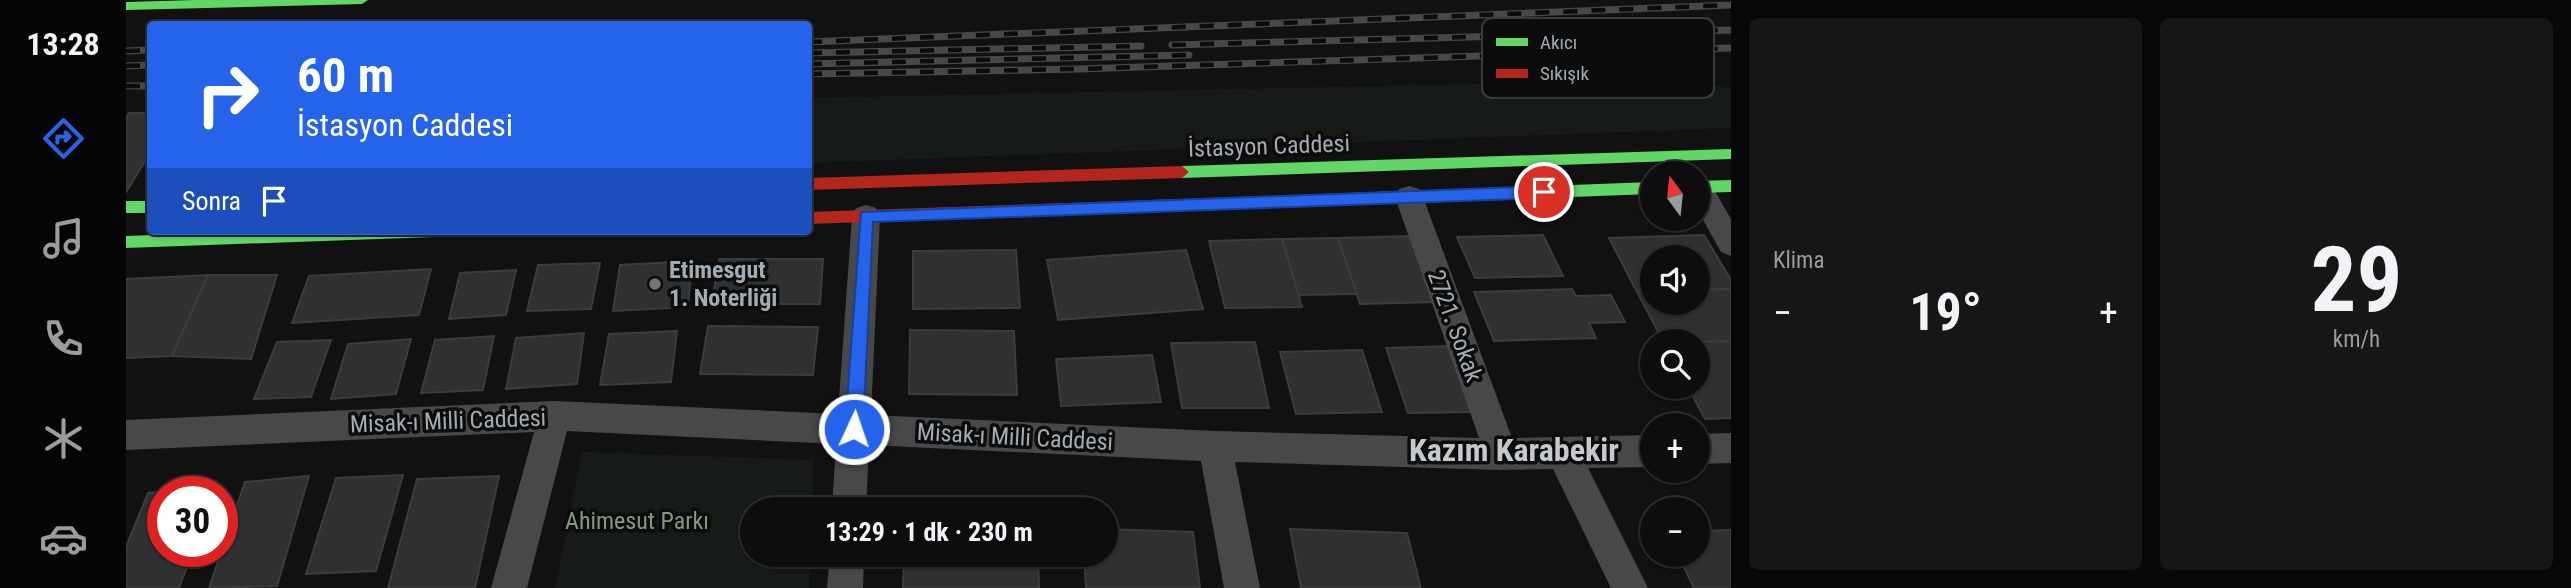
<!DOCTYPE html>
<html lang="tr">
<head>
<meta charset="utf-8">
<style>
  :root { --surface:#0d0d0e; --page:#161617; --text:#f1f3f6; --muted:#9a9c9e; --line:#2d2d2e; --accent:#2563eb }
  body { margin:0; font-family:"Roboto Condensed",sans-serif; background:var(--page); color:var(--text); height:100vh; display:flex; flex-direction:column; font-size:26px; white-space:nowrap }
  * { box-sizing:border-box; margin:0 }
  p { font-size:23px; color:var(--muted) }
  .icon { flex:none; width:38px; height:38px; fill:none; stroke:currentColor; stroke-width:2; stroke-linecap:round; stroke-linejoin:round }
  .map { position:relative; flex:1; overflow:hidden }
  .sheet { display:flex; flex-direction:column; gap:18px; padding:18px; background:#070708; width:840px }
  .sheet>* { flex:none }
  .guide { position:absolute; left:21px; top:21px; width:665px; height:214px; border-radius:7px; box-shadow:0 2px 5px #0004,0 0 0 2px var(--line); background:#2563eb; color:#fff; overflow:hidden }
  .needle { width:46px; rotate:345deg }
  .tools { position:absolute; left:1514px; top:161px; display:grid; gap:14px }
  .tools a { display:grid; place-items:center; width:70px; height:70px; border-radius:50%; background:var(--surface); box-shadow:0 2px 5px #0004,0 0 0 2px var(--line); font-size:35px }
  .speed { position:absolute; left:21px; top:476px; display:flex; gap:14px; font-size:35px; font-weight:700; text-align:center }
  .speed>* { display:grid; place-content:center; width:91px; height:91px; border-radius:50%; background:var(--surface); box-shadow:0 2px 5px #0004,0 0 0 2px var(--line); line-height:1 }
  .speed .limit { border:10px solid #d22; background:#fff; color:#111 }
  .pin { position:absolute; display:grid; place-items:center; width:60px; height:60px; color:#fff; margin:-30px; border:4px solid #fff; border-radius:50%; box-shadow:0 2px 7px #0007 }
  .me { position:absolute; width:77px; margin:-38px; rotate:3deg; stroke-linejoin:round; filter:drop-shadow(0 0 5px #0008) }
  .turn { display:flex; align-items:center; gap:24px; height:147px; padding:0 35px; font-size:32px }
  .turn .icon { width:91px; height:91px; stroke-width:2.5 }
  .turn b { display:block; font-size:49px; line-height:60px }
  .then { display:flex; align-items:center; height:66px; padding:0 35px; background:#0003; gap:14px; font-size:26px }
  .big { font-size:52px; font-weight:700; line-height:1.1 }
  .sheet .widget { flex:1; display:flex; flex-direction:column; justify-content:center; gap:10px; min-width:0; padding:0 24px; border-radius:10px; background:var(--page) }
  .sheet .dial { align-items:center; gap:0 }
  .dial b { font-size:91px; line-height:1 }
  .heat { display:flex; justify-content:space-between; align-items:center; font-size:38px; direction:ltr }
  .sheet .tiles { flex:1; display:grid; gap:18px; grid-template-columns:repeat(2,1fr) }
  .trip { position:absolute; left:614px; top:497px; width:378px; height:70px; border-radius:35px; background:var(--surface); box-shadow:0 2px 5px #0004,0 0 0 2px var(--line); font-weight:700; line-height:70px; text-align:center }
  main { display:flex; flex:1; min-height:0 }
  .tabs { display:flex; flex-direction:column; width:126px; justify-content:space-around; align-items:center; background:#050506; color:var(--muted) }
  .tabs .icon { width:49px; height:49px }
  .tabs .current { color:var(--accent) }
  .tabs b { font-size:32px; color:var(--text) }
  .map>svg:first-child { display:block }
  .green { fill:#171b17 }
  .building { fill:#2f3032; stroke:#3a3c3e; stroke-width:2 }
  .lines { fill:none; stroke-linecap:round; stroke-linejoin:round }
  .street { fill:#46484a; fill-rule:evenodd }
  .fast { fill:#63d668; fill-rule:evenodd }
  .jam { fill:#b3261e; fill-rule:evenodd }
  .rail-casing { stroke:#464849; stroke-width:7 }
  .rail { stroke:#0c0c0d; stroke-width:4.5; stroke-dasharray:14; stroke-linecap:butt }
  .route { fill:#2563eb; stroke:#184099; stroke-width:2 }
  .poi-dot { fill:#70767a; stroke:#0c0c0d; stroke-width:2.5 }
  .labels { text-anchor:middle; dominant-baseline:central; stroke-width:7; stroke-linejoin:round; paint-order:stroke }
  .street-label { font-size:24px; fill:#a3acb2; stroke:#0c0c0d }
  .poi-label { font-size:24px; font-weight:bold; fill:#a3acb2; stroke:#0c0c0d; text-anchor:start }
  .park-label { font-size:24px; fill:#829c7b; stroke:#0c0c0d }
  .district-label { font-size:32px; font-weight:bold; fill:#c4c9ce; stroke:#0c0c0d }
  .key { fill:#0c0c0d; stroke:#393c3f; stroke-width:2 }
  .key-label { font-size:19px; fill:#a3acb2 }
</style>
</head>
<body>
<main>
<nav class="tabs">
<b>13:28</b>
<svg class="icon current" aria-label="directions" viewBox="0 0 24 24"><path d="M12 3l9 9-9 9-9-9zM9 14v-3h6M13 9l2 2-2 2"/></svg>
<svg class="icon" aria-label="music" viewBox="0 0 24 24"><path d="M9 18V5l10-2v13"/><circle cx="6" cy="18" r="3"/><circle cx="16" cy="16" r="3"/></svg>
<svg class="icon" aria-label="phone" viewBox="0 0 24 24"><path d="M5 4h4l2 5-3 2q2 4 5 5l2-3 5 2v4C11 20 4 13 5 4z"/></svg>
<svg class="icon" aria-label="climate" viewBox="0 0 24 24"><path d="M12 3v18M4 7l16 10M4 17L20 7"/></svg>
<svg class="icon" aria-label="car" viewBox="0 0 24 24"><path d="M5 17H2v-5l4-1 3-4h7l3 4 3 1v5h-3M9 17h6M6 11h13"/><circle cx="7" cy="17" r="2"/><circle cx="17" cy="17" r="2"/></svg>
</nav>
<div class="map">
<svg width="1605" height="588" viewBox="0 0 1605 588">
  <rect width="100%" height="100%" fill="#111112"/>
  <!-- green -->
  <g class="green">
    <path d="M1538 80 1605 88V128L683 163V98Z"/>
    <path d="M456 452 688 460 686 509H626V555H684L683 588H429Z"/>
  </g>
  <!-- building -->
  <g class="building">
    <path d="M3 113H24V153L0 192V118Z"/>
    <path d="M1417 235 1437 276 1349 278 1331 237Z"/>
    <path d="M1578 235 1605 280V289L1572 290V257H1526V291L1511 292 1483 238Z"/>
    <path d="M1285 236 1311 302 1234 304 1212 238Z"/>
    <path d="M1212 238 1231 294 1172 295 1156 239Z"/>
    <path d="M1156 239 1176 307 1099 308 1083 241Z"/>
    <path d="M890 250 894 308 787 309V251Z"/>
    <path d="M1060 250 1077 309 932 320 921 260Z"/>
    <path d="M593 259H697L694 304H586Z"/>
    <path d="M566 261 562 307 487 311 494 265Z"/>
    <path d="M474 263 465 309 401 311 412 265Z"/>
    <path d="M305 269 293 315 166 323 183 276Z"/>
    <path d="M390 270 380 315 323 319 334 273Z"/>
    <path d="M82 275 46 356 0 358V279Z"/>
    <path d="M82 275H151L125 359 46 356Z"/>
    <path d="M1446 289 1450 296 1485 295 1499 322 1463 323 1470 338 1368 341 1348 292Z"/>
    <path d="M1605 289V341L1572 342 1537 341 1511 292 1526 291V303H1572V290Z"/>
    <path d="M582 326 692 327 687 375 574 374Z"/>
    <path d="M784 330 888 331 891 395 783 394Z"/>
    <path d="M551 331 545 382 474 385 483 334Z"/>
    <path d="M458 333 451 384 380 389 390 338Z"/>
    <path d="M368 336 357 390 295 393 309 340Z"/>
    <path d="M285 339 270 394 205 399 222 344Z"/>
    <path d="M205 340 185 397 128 399 151 342Z"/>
    <path d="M1605 341V418L1579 419 1562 387H1572V342Z"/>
    <path d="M1129 342 1143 408H1056L1045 343Z"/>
    <path d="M1325 346 1350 412 1282 413 1260 348Z"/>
    <path d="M1236 350 1256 412 1170 414 1154 352Z"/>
    <path d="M1026 355 1035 402 935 406 930 359Z"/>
    <path d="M277 475 250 571 180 574 210 478Z"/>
    <path d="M183 476 151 586 83 588 119 482Z"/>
    <path d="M373 476 349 588H262L291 479Z"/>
    <path d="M90 488 88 492H37V551H67L53 588H0V547L22 493Z"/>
    <path d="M980 529 1067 532 1074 588H960L958 555H980Z"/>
    <path d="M1164 529 1281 533 1295 588H1175Z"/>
    <path d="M1605 530V588H1568L1552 555H1572V531Z"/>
    <path d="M778 555H912L913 588H777Z"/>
  </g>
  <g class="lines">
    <!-- street -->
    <g class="street">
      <path d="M1572 176 1582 179 1605 219V256L1595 252 1572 211Z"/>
      <path d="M1283 186 1293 189 1297 197 1386 438 1526 435V467L1462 468 1522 588H1485L1427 469 1375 470 1109 462 1134 588H1098L1075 461 743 445 740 509H706L710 444 441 431 401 588H365L408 432 0 450V420L429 401 712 414 726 216 730 208 740 205 750 208 754 216 745 415 1089 431 1353 438 1269 197 1273 189Z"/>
      <path d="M1605 433V463L1572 464V434Z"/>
      <path d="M704 555H738L737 588H701Z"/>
    </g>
    <!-- fast -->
    <g class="fast">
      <path d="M69 0H242L236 4 0 10V2Z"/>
      <path d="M1605 149V159L1056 178 1049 172 1056 166Z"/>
      <path d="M1605 180V192L1572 193V181Z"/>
      <path d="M1526 182V194L1171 207 1164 201 1171 195Z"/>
      <rect x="0" y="201" width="24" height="12"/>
      <path d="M136 231H316L308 237 0 248V236Z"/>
    </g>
    <!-- jam -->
    <g class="jam">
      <path d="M1056 166 1063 172 1056 178 682 190V178Z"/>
      <path d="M1171 195 1178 201 1171 207 682 224V212Z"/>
    </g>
    <!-- rail casing -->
    <g class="rail-casing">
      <g id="rail">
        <path d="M682 42 1605 5"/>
        <path d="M1046 45 1605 30"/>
        <path d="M0 51 24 50"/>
        <path d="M682 53 1015 46"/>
        <path d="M682 64 1063 55"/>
        <path d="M0 66 24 65"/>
        <path d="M682 74 953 69 1605 48"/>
        <path d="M0 86H24"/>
      </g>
    </g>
    <!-- rail -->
    <use href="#rail" class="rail"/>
  </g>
  <!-- route -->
  <path class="route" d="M1418 186 1425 192 1418 198 747 222 737 429 734 435 728 438 722 435 719 429 735 212Z"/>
  <!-- markers -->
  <circle class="poi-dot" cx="529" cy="284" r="7"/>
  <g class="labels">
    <!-- street labels -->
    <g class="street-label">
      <text transform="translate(1143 146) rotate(-2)">İstasyon Caddesi</text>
      <text transform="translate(1329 326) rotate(70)">2721. Sokak</text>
      <text transform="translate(322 421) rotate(-2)">Misak-ı Milli Caddesi</text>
      <text transform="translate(889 437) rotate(3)">Misak-ı Milli Caddesi</text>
    </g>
    <!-- poi labels -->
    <g class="poi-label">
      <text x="543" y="270">Etimesgut<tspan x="543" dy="28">1. Noterliği</tspan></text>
    </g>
    <!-- park labels -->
    <g class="park-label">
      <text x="511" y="521">Ahimesut Parkı</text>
    </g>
    <!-- district labels -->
    <g class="district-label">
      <text x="1388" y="450">Kazım Karabekir</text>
    </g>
  </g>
  <!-- legend -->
  <rect x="1356" y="18" width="232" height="80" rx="10" class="key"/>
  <rect x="1370" y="38" width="32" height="8" fill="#63d668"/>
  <rect x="1370" y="69" width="32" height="9" fill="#b3261e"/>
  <g class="key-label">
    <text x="1414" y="49">Akıcı</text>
    <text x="1414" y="80">Sıkışık</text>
  </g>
</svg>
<div class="tools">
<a><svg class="needle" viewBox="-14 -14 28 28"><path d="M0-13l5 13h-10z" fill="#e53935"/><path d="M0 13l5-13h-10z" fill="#9a9c9e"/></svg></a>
<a><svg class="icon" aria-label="sound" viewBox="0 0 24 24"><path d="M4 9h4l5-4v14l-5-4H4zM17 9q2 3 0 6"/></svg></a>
<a><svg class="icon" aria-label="search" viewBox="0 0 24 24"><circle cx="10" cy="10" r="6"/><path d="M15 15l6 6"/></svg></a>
<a>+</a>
<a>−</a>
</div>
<div class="speed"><div class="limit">30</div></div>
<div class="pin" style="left:1418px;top:192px;background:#d93025"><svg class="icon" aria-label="arrive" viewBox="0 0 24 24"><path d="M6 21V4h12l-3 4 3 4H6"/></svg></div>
<svg class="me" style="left:728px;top:429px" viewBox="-20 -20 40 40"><circle r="17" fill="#2563eb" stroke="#fff" stroke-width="3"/><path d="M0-11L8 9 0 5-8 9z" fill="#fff"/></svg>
<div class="trip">13:29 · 1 dk · 230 m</div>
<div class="guide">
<div class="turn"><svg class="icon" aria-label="right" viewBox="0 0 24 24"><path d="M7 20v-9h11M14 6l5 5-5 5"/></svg><div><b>60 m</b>İstasyon Caddesi</div></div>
<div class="then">Sonra<svg class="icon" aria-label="arrive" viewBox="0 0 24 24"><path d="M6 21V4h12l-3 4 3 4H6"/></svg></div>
</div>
</div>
<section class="sheet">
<div class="tiles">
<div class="widget"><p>Klima</p>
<div class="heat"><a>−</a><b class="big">19°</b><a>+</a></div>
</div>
<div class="widget dial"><b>29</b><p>km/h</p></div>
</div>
</section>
</main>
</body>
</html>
